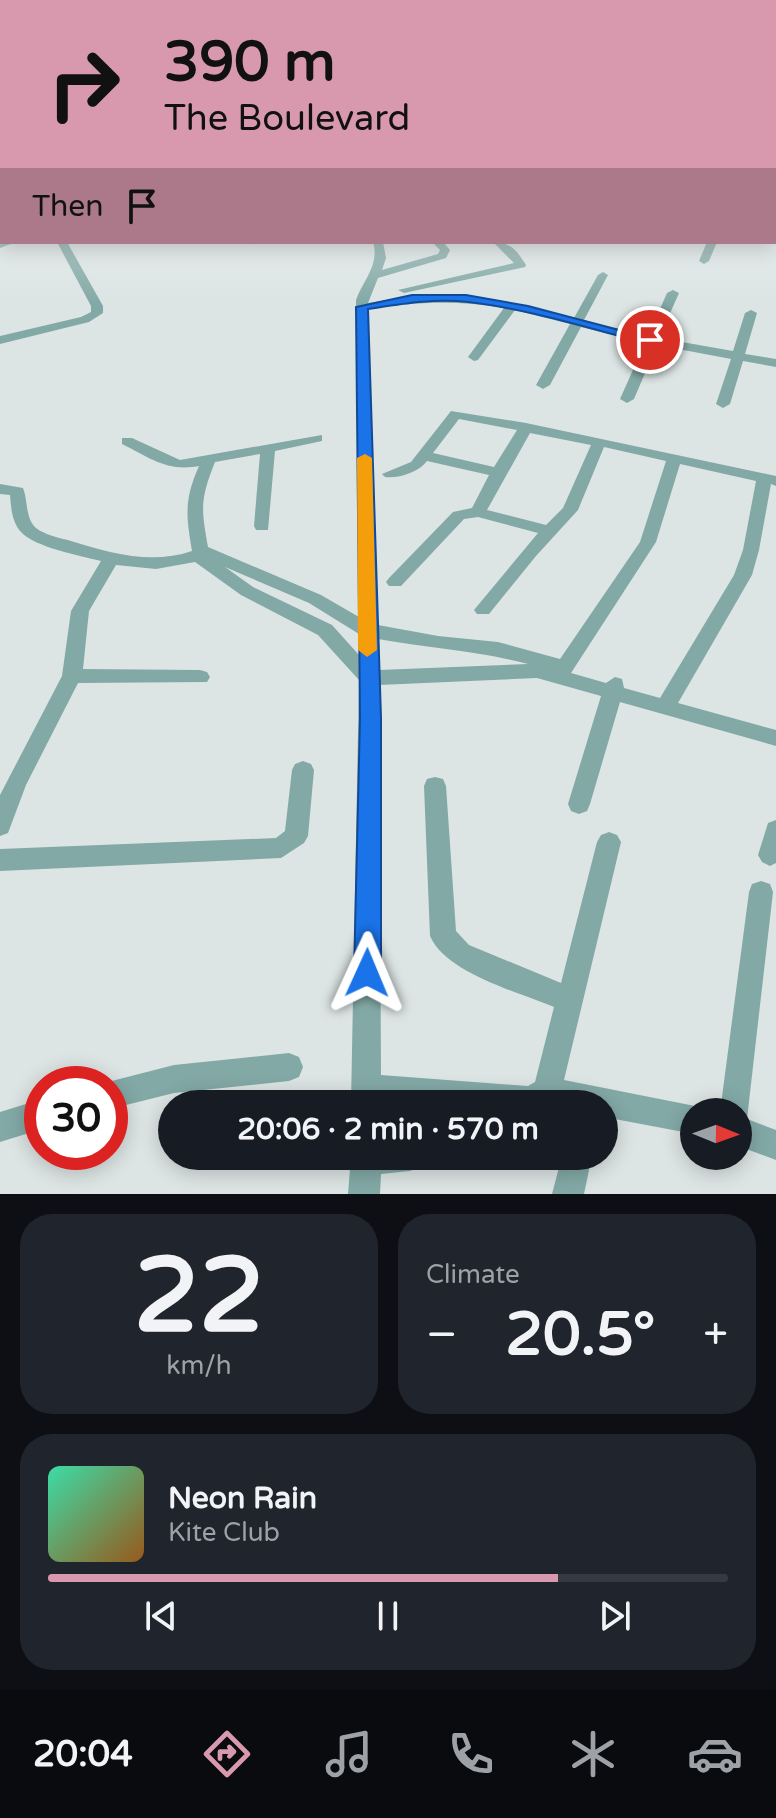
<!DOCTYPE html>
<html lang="en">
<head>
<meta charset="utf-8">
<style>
  :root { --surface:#171b24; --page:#20242c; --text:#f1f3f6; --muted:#9ea1a6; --line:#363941; --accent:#d898ad }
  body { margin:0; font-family:"Varela Round",sans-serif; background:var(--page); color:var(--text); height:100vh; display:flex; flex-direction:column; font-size:30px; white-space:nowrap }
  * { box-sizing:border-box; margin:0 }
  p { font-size:26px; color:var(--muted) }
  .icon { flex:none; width:44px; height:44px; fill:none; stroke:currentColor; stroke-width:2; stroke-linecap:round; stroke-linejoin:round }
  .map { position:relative; height:1194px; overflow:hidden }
  .drawer { display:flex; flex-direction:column; gap:20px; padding:20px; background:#0d0f14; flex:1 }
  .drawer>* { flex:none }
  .guide { position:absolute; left:0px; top:0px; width:776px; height:244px; box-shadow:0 4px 20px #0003; background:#d898ad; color:#111; overflow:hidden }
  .needle { width:52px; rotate:91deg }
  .fabs { position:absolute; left:680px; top:1098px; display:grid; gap:16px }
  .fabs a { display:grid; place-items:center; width:72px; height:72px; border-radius:50%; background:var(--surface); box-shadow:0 4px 20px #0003; font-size:40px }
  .speed { position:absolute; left:24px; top:1066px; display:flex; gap:16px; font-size:40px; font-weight:700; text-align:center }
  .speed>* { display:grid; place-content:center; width:104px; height:104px; border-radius:50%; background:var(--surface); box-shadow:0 4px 20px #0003; line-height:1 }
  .speed .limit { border:12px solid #d22; background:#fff; color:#111 }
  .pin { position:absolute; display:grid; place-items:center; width:68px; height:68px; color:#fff; margin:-34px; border:4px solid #fff; border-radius:50%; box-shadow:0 2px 8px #0007 }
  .me { position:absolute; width:88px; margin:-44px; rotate:1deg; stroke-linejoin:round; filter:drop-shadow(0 0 6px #0008) }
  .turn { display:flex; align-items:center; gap:28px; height:168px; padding:0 32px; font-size:36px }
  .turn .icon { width:104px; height:104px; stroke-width:2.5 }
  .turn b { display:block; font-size:56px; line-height:68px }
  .then { display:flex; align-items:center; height:76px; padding:0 32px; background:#0003; gap:16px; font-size:30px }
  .big { font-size:60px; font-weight:800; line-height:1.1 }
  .drawer .widget { flex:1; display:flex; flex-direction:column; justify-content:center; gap:12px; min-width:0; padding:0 28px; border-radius:32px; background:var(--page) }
  .drawer .dial { align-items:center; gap:0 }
  .dial b { font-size:104px; line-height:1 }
  .song { display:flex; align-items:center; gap:24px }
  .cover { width:96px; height:96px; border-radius:12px; background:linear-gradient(135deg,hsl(160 70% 55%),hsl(30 70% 35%)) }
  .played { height:8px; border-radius:4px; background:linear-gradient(90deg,var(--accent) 75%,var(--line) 75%) }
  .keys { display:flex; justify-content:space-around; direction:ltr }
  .heat { display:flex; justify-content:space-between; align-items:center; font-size:44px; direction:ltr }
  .drawer .tiles { flex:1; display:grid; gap:20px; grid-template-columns:1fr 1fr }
  .widget:last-child { grid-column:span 2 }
  .trip { position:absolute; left:158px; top:1090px; width:460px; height:80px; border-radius:40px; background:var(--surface); box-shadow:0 4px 20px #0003; font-weight:800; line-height:80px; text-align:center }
  .menu { display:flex; height:128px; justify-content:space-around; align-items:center; background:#090b0e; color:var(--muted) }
  .menu .icon { width:56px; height:56px }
  .menu .current { color:var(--accent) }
  .menu b { font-size:36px; color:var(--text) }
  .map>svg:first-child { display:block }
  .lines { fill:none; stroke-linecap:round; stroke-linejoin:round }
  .minor { fill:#83a9a6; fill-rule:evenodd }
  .route { fill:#1a73e8; stroke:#114b97; stroke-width:2 }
  .slow { fill:#f59e0b }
</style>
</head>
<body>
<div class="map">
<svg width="776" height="1194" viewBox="0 0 776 1194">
  <rect width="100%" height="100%" fill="#dce5e4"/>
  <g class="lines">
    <!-- minor -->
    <g class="minor">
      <rect x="0" y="143" width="2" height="4"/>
      <rect x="774" y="150" width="2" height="5"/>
      <rect x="774" y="167" width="2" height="4"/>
      <rect x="774" y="233" width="2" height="6"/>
      <path d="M0 242 2 241 16 242 0 248Z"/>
      <path d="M57 242H67L103 306V313L89 322 0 344V336L81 317 91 312V306Z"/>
      <path d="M373 242H383L386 258 382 270 438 254 440 250 432 242H443L450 250 446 258 378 278 368 303 412 296 466 295 574 318 598 275 603 272 608 275 584 320 648 336 667 293 673 290 679 293 659 338 733 351 745 313 751 310 757 313 745 354 776 359V367L743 361 730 404 723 408 716 404 731 359 657 345 634 399 627 403 620 399 645 343 581 327 550 385 543 389 536 385 570 324 515 310 478 360 474 361 468 357 504 308C457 300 415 302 368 309L378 625 438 636 498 642 560 659 640 542 666 461 604 447 578 510 536 556 489 614H477L474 610 538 533 478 517 464 519 401 586H389L386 582 389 578 453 512 472 508 489 475 427 461C419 472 398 479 385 477L382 474 411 462 451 411 526 423 776 476V486L771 484 759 550 752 575 678 703 776 730V746L620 702 590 804 587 811 579 814 571 811 568 804 601 696 537 678 379 685 381 1075 528 1086 535 1082 554 1007C518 992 446 973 430 936L424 786 427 779 435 777 443 779 446 786 456 931 469 945 561 983 597 842 601 835 609 832 617 835 621 842 564 1080 705 1108 706 1112H694V1134L604 1117V1104H351L359 680 318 635 241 595 195 562 156 569 116 565 89 611 83 669 200 670 207 672 210 677 207 682 78 683 26 785 8 833 0 836V795L62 676 71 611 101 561C81 556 34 547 21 532 12 522 11 508 10 495L0 494V484L23 488C28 500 25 518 36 528 45 535 60 538 71 541 110 553 151 565 192 551 186 515 184 500 199 466 167 472 150 458 122 444V438H132L180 460 322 435V441L275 451 268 530H256L254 526 260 454 215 462C200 500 201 508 208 547L321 595 359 617 356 300C363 280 380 265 373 242ZM459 419 517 430 494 467 433 453ZM530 433 591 445 563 508 546 525 487 510ZM680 464 756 481 743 550 734 575 660 698 624 688 622 679 615 677 606 683 571 673 656 542ZM225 567 309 603 359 634V655L332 625 253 587ZM378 639C428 648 479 651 528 664L379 670Z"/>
      <path d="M493 242C511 242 517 251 526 265L525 267 404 293 398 290 514 263Z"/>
      <path d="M707 242H717L709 261 704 264 699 261Z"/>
      <path d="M303 761 311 764 314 770 308 836 304 843 281 858 0 871V849L276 838 285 831 292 770 295 764Z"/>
      <path d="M776 820V863L770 866 762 862 758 855 768 823Z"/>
      <path d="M761 881 770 884 773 892 747 1119 776 1130V1160L738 1146V1112H720L749 892 752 884Z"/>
      <path d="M289 1053 299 1057 303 1067 299 1077 289 1081 174 1093 110 1109V1084H100L174 1065Z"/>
      <path d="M42 1099V1129L0 1142V1112Z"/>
      <path d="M351 1156H425L421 1167 410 1171 381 1174 380 1194H348Z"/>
      <path d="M562 1156H592L584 1194H552Z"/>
    </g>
  </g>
  <!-- sky -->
  <linearGradient id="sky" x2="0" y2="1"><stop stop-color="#63adc9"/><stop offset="0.45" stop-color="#eff3f3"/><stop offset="1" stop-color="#eff3f3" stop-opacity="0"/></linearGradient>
  <rect width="776" height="303" fill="url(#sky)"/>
  <!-- route -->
  <path class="route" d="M412 295H466L528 306 657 340 650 344C590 329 529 309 468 302 434 298 401 304 368 309L381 718V973L377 983 367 986 358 983 354 973 360 718 356 307Z"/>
  <!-- slow -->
  <path class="slow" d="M365 454 372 458 377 650 367 657 358 650 357 458Z"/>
</svg>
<div class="fabs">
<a><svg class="needle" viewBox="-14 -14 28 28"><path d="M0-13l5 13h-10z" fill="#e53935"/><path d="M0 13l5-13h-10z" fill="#9ea1a6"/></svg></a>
</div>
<div class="speed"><div class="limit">30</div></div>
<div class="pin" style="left:650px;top:340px;background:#d93025"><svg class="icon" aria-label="arrive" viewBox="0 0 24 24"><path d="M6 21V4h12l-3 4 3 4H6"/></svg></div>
<svg class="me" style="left:367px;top:973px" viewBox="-20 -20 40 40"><path d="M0-17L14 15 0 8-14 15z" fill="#1a73e8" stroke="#fff" stroke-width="4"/></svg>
<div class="trip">20:06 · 2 min · 570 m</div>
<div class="guide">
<div class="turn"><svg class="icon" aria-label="right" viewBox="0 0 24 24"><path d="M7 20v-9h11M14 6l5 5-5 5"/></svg><div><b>390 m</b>The Boulevard</div></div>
<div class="then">Then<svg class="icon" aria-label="arrive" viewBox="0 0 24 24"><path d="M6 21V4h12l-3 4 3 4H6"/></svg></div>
</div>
</div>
<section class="drawer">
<div class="tiles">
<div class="widget dial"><b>22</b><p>km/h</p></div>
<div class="widget"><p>Climate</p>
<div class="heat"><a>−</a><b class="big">20.5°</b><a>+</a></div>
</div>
<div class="widget">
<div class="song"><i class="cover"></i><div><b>Neon Rain</b><p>Kite Club</p></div></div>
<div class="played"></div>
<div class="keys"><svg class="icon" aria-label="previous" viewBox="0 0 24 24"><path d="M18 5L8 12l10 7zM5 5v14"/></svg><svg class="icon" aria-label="pause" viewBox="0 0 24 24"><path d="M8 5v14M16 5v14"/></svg><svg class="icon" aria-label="next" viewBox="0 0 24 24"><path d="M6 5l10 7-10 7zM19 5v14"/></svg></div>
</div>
</div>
</section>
<nav class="menu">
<b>20:04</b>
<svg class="icon current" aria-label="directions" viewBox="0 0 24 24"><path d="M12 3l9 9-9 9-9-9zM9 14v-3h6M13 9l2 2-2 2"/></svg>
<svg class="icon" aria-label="music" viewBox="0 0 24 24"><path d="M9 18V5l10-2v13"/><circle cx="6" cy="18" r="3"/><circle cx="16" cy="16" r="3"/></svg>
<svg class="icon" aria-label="phone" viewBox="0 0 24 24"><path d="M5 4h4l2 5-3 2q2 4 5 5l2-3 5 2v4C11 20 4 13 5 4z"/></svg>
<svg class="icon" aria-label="climate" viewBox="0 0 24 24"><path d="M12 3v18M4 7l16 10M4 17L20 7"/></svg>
<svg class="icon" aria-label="car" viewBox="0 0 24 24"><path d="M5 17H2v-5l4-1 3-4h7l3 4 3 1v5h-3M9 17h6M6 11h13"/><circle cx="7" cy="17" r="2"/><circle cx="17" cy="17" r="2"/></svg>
</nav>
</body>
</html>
